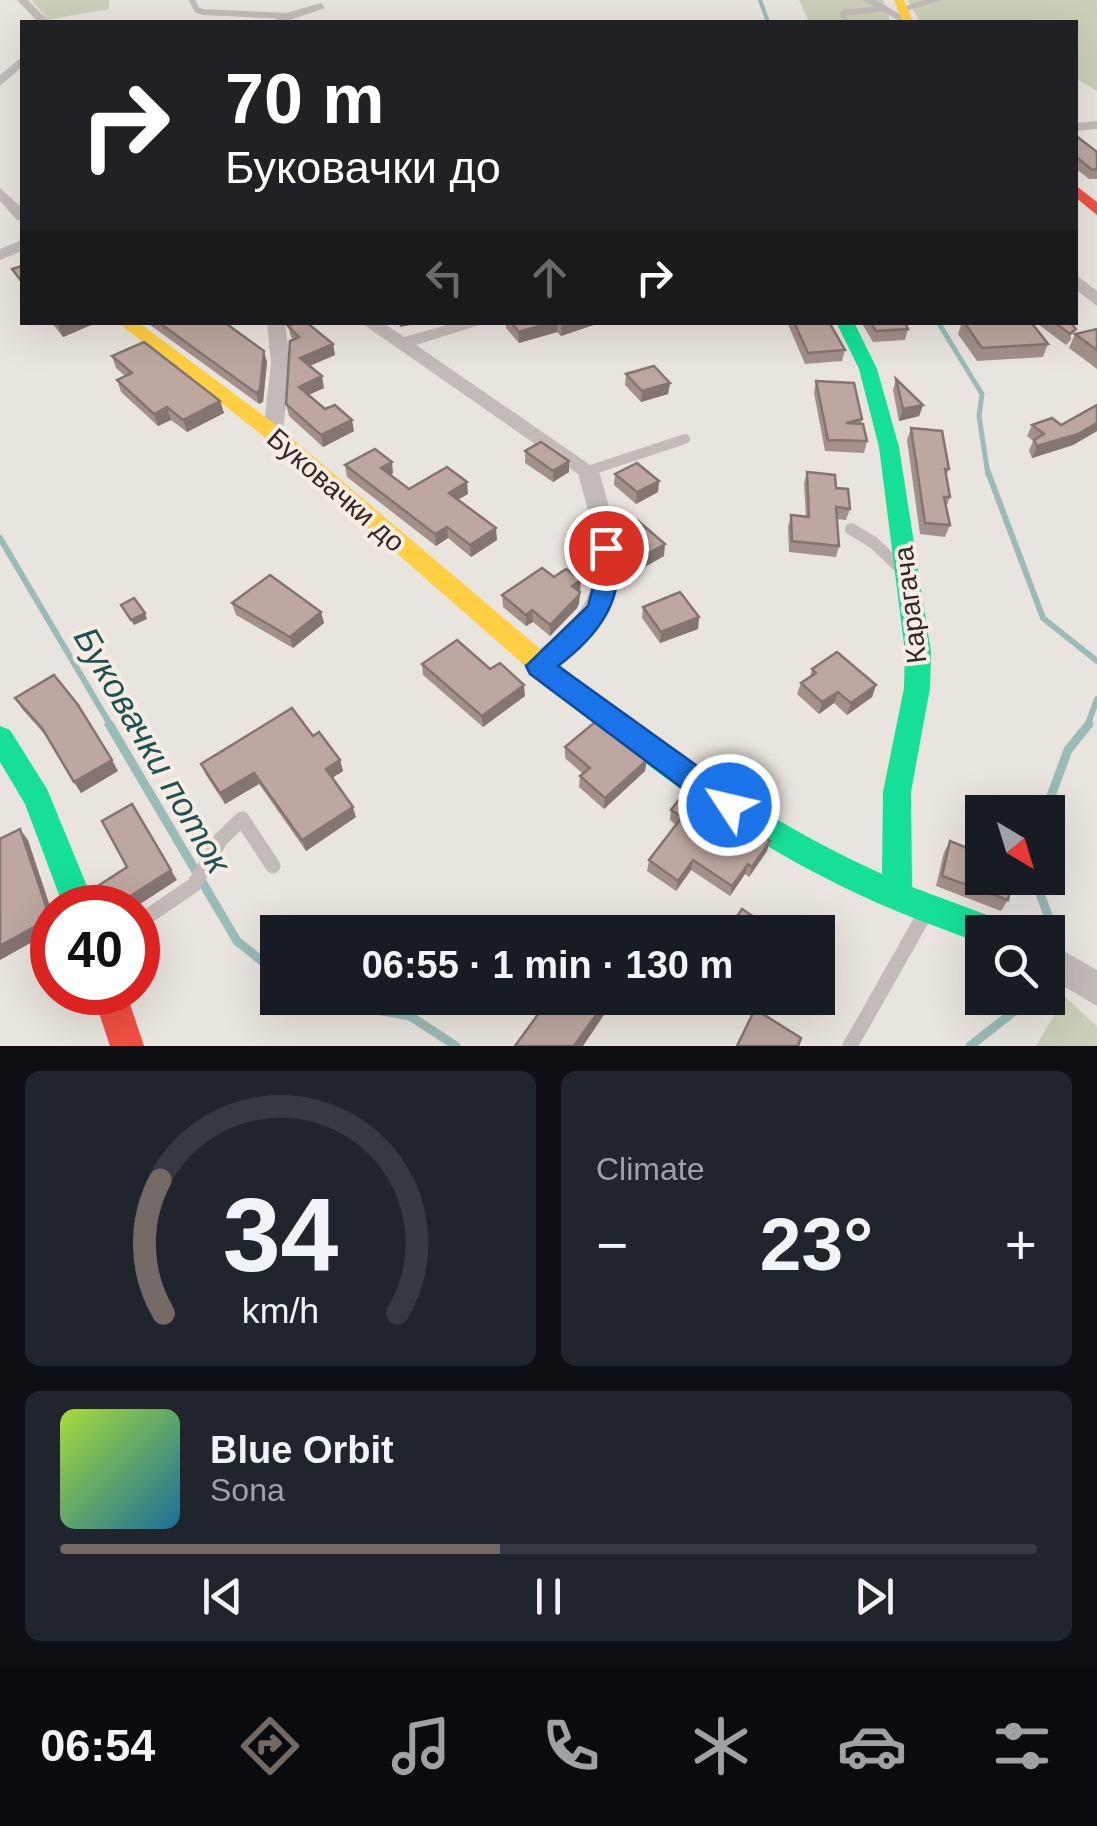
<!DOCTYPE html>
<html lang="en">
<head>
<meta charset="utf-8">
<style>
  :root { --surface:#171b24; --page:#20242c; --text:#f1f3f6; --muted:#9ea1a6; --line:#363941; --accent:#736a66 }
  body { margin:0; font-family:Helvetica,sans-serif; background:var(--page); color:var(--text); height:100vh; display:flex; flex-direction:column; font-size:38px; white-space:nowrap }
  * { box-sizing:border-box; margin:0 }
  p { font-size:32px; color:var(--muted) }
  .icon { flex:none; width:55px; height:55px; fill:none; stroke:currentColor; stroke-width:2; stroke-linecap:round; stroke-linejoin:round }
  .map { position:relative; height:1046px; overflow:hidden }
  .panel { display:flex; flex-direction:column; gap:25px; padding:25px; background:#0d0f14; flex:1 }
  .panel>* { flex:none }
  .banner { position:absolute; left:20px; top:20px; width:1058px; height:305px; border-radius:0px; box-shadow:0 10px 40px #0002; background:#202124; color:#fff; overflow:hidden }
  .needle { width:65px; rotate:142deg }
  .controls { position:absolute; left:965px; top:795px; display:grid; gap:20px }
  .controls a { display:grid; place-items:center; width:100px; height:100px; border-radius:0px; background:var(--surface); box-shadow:0 10px 40px #0002; font-size:50px }
  .speed { position:absolute; left:30px; top:885px; display:flex; gap:20px; font-size:50px; font-weight:700; text-align:center }
  .speed>* { display:grid; place-content:center; width:130px; height:130px; border-radius:50%; background:var(--surface); box-shadow:0 10px 40px #0002; line-height:1 }
  .speed .limit { border:15px solid #d22; background:#fff; color:#111 }
  .pin { position:absolute; display:grid; place-items:center; width:85px; height:85px; color:#fff; margin:-42px; border:5px solid #fff; border-radius:50%; box-shadow:0 2px 10px #0007 }
  .me { position:absolute; width:110px; margin:-55px; rotate:305deg; stroke-linejoin:round; filter:drop-shadow(0 0 8px #0008) }
  .turn { display:flex; align-items:center; gap:35px; height:210px; padding:0 40px; font-size:45px }
  .turn .icon { width:130px; height:130px; stroke-width:2.5 }
  .turn b { display:block; font-size:70px; line-height:85px }
  .lanes { display:flex; align-items:center; height:95px; padding:0 40px; background:#0003; justify-content:center; gap:50px; direction:ltr }
  .lanes .off { opacity:.35 }
  .big { font-size:75px; font-weight:800; line-height:1.1 }
  .panel .tile { flex:1; display:flex; flex-direction:column; justify-content:center; gap:15px; min-width:0; padding:0 35px; border-radius:15px; background:var(--page) }
  .panel .dial { align-items:center; gap:0 }
  .dial svg { height:260px; overflow:visible; fill:none; stroke:var(--line); stroke-width:7; stroke-linecap:round; text-anchor:middle }
  .dial text { fill:var(--text); stroke:none }
  .song { display:flex; align-items:center; gap:30px }
  .cover { width:120px; height:120px; border-radius:15px; background:linear-gradient(135deg,hsl(80 70% 55%),hsl(200 70% 35%)) }
  .played { height:10px; border-radius:5px; background:linear-gradient(90deg,var(--accent) 45%,var(--line) 45%) }
  .keys { display:flex; justify-content:space-around; direction:ltr }
  .heat { display:flex; justify-content:space-between; align-items:center; font-size:55px; direction:ltr }
  .panel .tiles { flex:1; display:grid; gap:25px; grid-template-columns:1fr 1fr }
  .tile:last-child { grid-column:span 2 }
  .trip { position:absolute; left:260px; top:915px; width:575px; height:100px; border-radius:0px; background:var(--surface); box-shadow:0 10px 40px #0002; font-weight:800; line-height:100px; text-align:center }
  .tabs { display:flex; height:160px; justify-content:space-around; align-items:center; background:#090b0e; color:var(--muted) }
  .tabs .icon { width:70px; height:70px }
  .tabs .selected { color:var(--accent) }
  .tabs b { font-size:45px; color:var(--text) }
  .map>svg:first-child { display:block }
  .green { fill:#cccfb9 }
  .lines { fill:none; stroke-linecap:round; stroke-linejoin:round }
  .stream-far3 { stroke:#9bbbb8; stroke-width:4 }
  .stream-far2 { stroke:#9bbbb8; stroke-width:5 }
  .stream-far1 { stroke:#9bbbb8; stroke-width:6 }
  .stream { stroke:#9bbbb8; stroke-width:9 }
  .lane-far3 { stroke:#c2bbb7; stroke-width:6 }
  .lane-far2 { stroke:#c2bbb7; stroke-width:10 }
  .lane-far1 { stroke:#c2bbb7; stroke-width:12 }
  .lane { stroke:#c2bbb7; stroke-width:15 }
  .street { fill:#c2bbb7; fill-rule:evenodd }
  .fast { fill:#16e098; fill-rule:evenodd }
  .slow { fill:#ffcf43; fill-rule:evenodd }
  .jam { fill:#f24e42; fill-rule:evenodd }
  .wall { fill:#a3908a }
  .shaded-wall { fill:#847570 }
  .building { fill:#bda7a0; stroke:#847570; stroke-width:2.5 }
  .route { fill:#1a73e8; stroke:#114b97; stroke-width:2.5 }
  .labels { text-anchor:middle; dominant-baseline:central; stroke-width:8; stroke-linejoin:round; paint-order:stroke }
  .street-label { font-size:28px; fill:#332926; stroke:#f7ede4 }
  .near-water-label { font-size:35px; font-style:italic; fill:#1e5151; stroke:#f7ede4 }
</style>
</head>
<body>
<div class="map">
<svg width="1097" height="1046" viewBox="0 0 1097 1046">
  <rect width="100%" height="100%" fill="#eae4de"/>
  <!-- green -->
  <g class="green">
    <path d="M32 0H109V9L47 20Z"/>
    <path d="M799 0H883L891 22H809Z"/>
    <path d="M908 0H1097V91L1075 78V22H920Z"/>
    <path d="M1065 997 1097 1026V1046H1036Z"/>
  </g>
  <g class="lines">
    <!-- stream-far3 -->
    <path class="stream-far3" d="M760 0 768 22"/>
    <!-- stream-far2 -->
    <path class="stream-far2" d="M938 322 982 394 979 416 988 475"/>
    <!-- stream-far1 -->
    <g class="stream-far1">
      <path d="M988 472 1043 618 1097 661"/>
      <path d="M0 538 111 726"/>
      <path d="M1087 726 1097 699"/>
    </g>
    <!-- stream -->
    <g class="stream">
      <path d="M109 724 237 941 278 974"/>
      <path d="M1045 812 1068 750 1089 724"/>
      <path d="M1034 878 1058 942 1048 964"/>
      <path d="M309 998 410 1016 456 1046"/>
      <path d="M970 1046 1031 998"/>
    </g>
    <!-- lane-far3 -->
    <g class="lane-far3">
      <path d="M192 0 197 10 203 12 287 16"/>
      <path d="M845 22 843 13 880 9"/>
    </g>
    <!-- lane-far2 -->
    <path class="lane-far2" d="M588 471 685 439"/>
    <!-- lane-far1 -->
    <path class="lane-far1" d="M851 529 874 543 897 565"/>
    <!-- lane -->
    <g class="lane">
      <path d="M138 923 194 885 221 839 242 819 273 866"/>
      <path d="M850 1046 926 912"/>
    </g>
    <!-- street -->
    <g class="street">
      <path d="M17 0H28L49 22H38Z"/>
      <path d="M863 0H876L913 22H901Z"/>
      <path d="M925 0H943L901 12 896 9Z"/>
      <path d="M321 3 325 8 284 22H273L283 14Z"/>
      <path d="M22 57V67L0 86V75Z"/>
      <path d="M1097 121V129L1075 131V123Z"/>
      <path d="M0 188 22 208V221L17 220 0 201Z"/>
      <path d="M22 240V251L0 260V249Z"/>
      <path d="M1075 274 1097 291V306L1075 289Z"/>
      <path d="M267 322H285L290 364 283 433 273 439 263 433 271 364Z"/>
      <path d="M360 322H382L404 337 458 322H489L416 345 599 471C628 571 632 603 548 673L539 676 530 673 526 666C534 650 553 641 566 628 612 580 594 532 578 474Z"/>
      <path d="M1048 942 1097 970V1006L1048 977Z"/>
    </g>
    <!-- fast -->
    <g class="fast">
      <path d="M836 322H854L877 369 899 447 931 652 930 688 911 792 912 887 1003 921 1008 932H982V944C935 926 887 909 841 886 724 829 621 747 522 663L518 656 522 649 531 646 540 649C646 735 757 818 882 874L883 792 904 688 905 652 879 447 859 369Z"/>
      <path d="M0 726 10 730 47 789 96 908H64L25 804 0 762Z"/>
    </g>
    <!-- slow -->
    <g class="slow">
      <path d="M894 0H904L913 22H903Z"/>
      <path d="M117 322H138L276 425 540 649 544 656 540 663 531 666 522 663 262 435Z"/>
    </g>
    <!-- jam -->
    <g class="jam">
      <path d="M1075 185 1097 202V215L1075 197Z"/>
      <path d="M92 992H126L144 1046H110Z"/>
    </g>
  </g>
  <!-- wall -->
  <g class="wall">
    <path d="M1075 135 1097 152V179H1089L1075 168Z"/>
    <path d="M51 322H96V323L63 337Z"/>
    <path d="M146 322H224L267 362 263 402 259 404Z"/>
    <path d="M506 322H602L561 336 557 332 519 343 506 328Z"/>
    <path d="M787 322H829L845 350 842 361 805 364Z"/>
    <path d="M861 322H905L908 329 905 340 873 342Z"/>
    <path d="M962 322H1031L1048 344 1043 357 977 361 958 334Z"/>
    <path d="M1035 322H1070L1071 340 1066 345Z"/>
    <path d="M288 326 333 344 335 355 310 366 324 388 308 395 354 431 323 447 289 416 286 404 293 339 291 337Z"/>
    <path d="M1097 329V369L1069 348 1075 334Z"/>
    <path d="M112 356 220 401 224 413 187 432 171 420 158 426 121 392 117 380 125 376 116 368Z"/>
    <path d="M626 374 670 383 668 394 641 402 625 385Z"/>
    <path d="M896 379 923 405 919 416 899 421 893 390Z"/>
    <path d="M816 381 862 419 861 424 867 441 864 453 825 451 814 393Z"/>
    <path d="M1097 405V431L1073 445 1032 458 1029 451 1033 441 1027 436 1032 425H1061Z"/>
    <path d="M911 428 949 469 946 477 950 497 946 508 950 525 945 537 920 534 907 440Z"/>
    <path d="M525 451 569 472 553 482 525 463Z"/>
    <path d="M345 465 393 473 390 475 409 489 468 494 458 499 497 540 471 557 448 538 436 546 347 477Z"/>
    <path d="M807 472 836 488 850 509 846 520 837 519 839 546 836 557 789 552 788 527 791 515 806 517 804 483Z"/>
    <path d="M615 474 659 481 658 492 636 504 614 485Z"/>
    <path d="M620 529 664 556 641 569 624 554 619 540Z"/>
    <path d="M554 577 581 591 577 608 550 636 533 622 526 626 503 607 502 595Z"/>
    <path d="M232 603 321 612 324 623 293 648 236 615Z"/>
    <path d="M643 607 699 617 698 629 660 643 642 618Z"/>
    <path d="M422 664 490 669 525 696 483 727 423 675Z"/>
    <path d="M812 669 876 685 872 697 847 715 834 703 819 714 797 694 801 683 810 677Z"/>
    <path d="M15 698 118 771 81 793 48 738 22 709Z"/>
    <path d="M565 747 645 771 604 809 579 787 580 776 583 774 565 758Z"/>
    <path d="M340 760 343 771 332 778 356 817 306 851 259 784 225 804 206 775 201 764Z"/>
    <path d="M671 810 767 851 749 877 745 874 730 896 691 870 676 891 647 871 649 860 676 825 670 820Z"/>
    <path d="M950 841 1008 900 1001 911 936 886 944 852Z"/>
  </g>
  <!-- shaded-wall -->
  <g class="shaded-wall">
    <path d="M67 322H96V323L63 337 58 326Z"/>
    <path d="M399 322H426L400 327Z"/>
    <path d="M552 322H558L557 332 519 343V332Z"/>
    <path d="M569 322H602L561 336V325Z"/>
    <path d="M333 344 335 355 302 369 300 358Z"/>
    <path d="M264 351 267 362 263 402 259 404 256 393Z"/>
    <path d="M322 376 324 388 302 398 299 387Z"/>
    <path d="M670 383 668 394 641 402 642 391Z"/>
    <path d="M220 401 224 413 187 432 183 420Z"/>
    <path d="M923 405 919 416 899 421 903 409Z"/>
    <path d="M167 407 171 420 158 426 154 414Z"/>
    <path d="M352 420 354 431 323 447 321 435Z"/>
    <path d="M1097 423V431L1073 445 1032 458 1037 446Z"/>
    <path d="M569 461V472L553 482V471Z"/>
    <path d="M392 462 393 473 383 479 381 468Z"/>
    <path d="M659 481 658 492 636 504 637 492Z"/>
    <path d="M467 482 468 494 450 504 449 493Z"/>
    <path d="M447 527 448 538 436 546 435 534Z"/>
    <path d="M496 528 497 540 471 557 470 545Z"/>
    <path d="M665 544 664 556 641 569 642 557Z"/>
    <path d="M581 580 579 604 577 608 550 636V625L572 586Z"/>
    <path d="M532 610 533 622 526 626V615Z"/>
    <path d="M321 612 324 623 293 648 290 637Z"/>
    <path d="M145 613 147 619 134 625 131 620Z"/>
    <path d="M699 617 698 629 660 643 661 632Z"/>
    <path d="M524 685 525 696 483 727 482 716Z"/>
    <path d="M876 685 872 697 847 715 851 703Z"/>
    <path d="M838 692 834 703 819 714 822 702Z"/>
    <path d="M112 760 118 771 81 793 74 782Z"/>
    <path d="M340 760 343 771 329 780 326 769Z"/>
    <path d="M647 760 645 771 604 809 605 798Z"/>
    <path d="M254 773 259 784 225 804 220 793Z"/>
    <path d="M353 807 356 817 306 851 302 840Z"/>
    <path d="M20 829 28 840 52 912V931L0 960V946Z"/>
    <path d="M770 841 767 851 749 877 752 867Z"/>
    <path d="M693 860 691 870 676 891 678 881Z"/>
    <path d="M748 864 745 874 730 896 732 886Z"/>
    <path d="M171 870 177 880 134 908H112Z"/>
    <path d="M608 998H609L608 1009 583 1046H574Z"/>
  </g>
  <!-- building -->
  <g class="building">
    <path d="M1075 135 1097 152V169L1092 170 1075 156Z"/>
    <path d="M22 266V282L12 269Z"/>
    <path d="M158 322H224L264 351 260 390 256 393Z"/>
    <path d="M297 322H306L333 344 300 358 322 376 299 387 325 409 335 405 352 420 321 435 286 404 290 341 299 337 288 326Z"/>
    <path d="M511 322H552L519 332Z"/>
    <path d="M794 322H829L845 350 808 353Z"/>
    <path d="M870 322H905L908 329 876 331Z"/>
    <path d="M964 322H1031L1048 344 982 348Z"/>
    <path d="M1054 322H1070L1076 329 1070 334Z"/>
    <path d="M1097 329V350L1075 334Z"/>
    <path d="M144 342 220 401 183 420 167 407 154 414 117 380 132 373 112 356Z"/>
    <path d="M654 366 670 383 642 391 626 374Z"/>
    <path d="M896 379 923 405 903 409Z"/>
    <path d="M816 381 854 383 862 419 846 423 863 424 867 441 828 440Z"/>
    <path d="M1097 405V423L1078 434 1037 446 1034 440 1044 434 1032 425 1052 418 1061 425Z"/>
    <path d="M911 428 942 431 949 469H945L950 497H944L950 525 925 523Z"/>
    <path d="M541 442 569 461 553 471 525 451Z"/>
    <path d="M375 449 392 462 381 468 409 489 447 467 467 482 449 493 496 528 470 545 447 527 435 534 345 465Z"/>
    <path d="M637 463 659 481 637 492 615 474Z"/>
    <path d="M807 472 835 475 836 488 848 489 850 509 836 507 839 546 792 541 791 515 809 517Z"/>
    <path d="M637 520 665 544 642 557 625 542 620 529Z"/>
    <path d="M542 568 554 577 566 569 581 580 572 586 580 592 578 596 550 625 532 610 526 615 502 595Z"/>
    <path d="M270 575 321 612 290 637 232 603Z"/>
    <path d="M680 592 699 617 661 632 643 607Z"/>
    <path d="M134 598 145 613 131 620 121 605Z"/>
    <path d="M457 640 490 669 500 663 524 685 482 716 422 664Z"/>
    <path d="M837 652 876 685 851 703 838 692 822 702 801 683 816 673 812 669Z"/>
    <path d="M54 675 78 705 112 760 74 782 42 728 15 698Z"/>
    <path d="M292 708 313 736 319 732 340 760 326 769 353 807 302 840 254 773 220 793 201 764Z"/>
    <path d="M595 722 647 760 605 798 580 776 590 768 565 747Z"/>
    <path d="M688 788 770 841 752 867 748 864 732 886 693 860 678 881 649 860 682 817 671 810Z"/>
    <path d="M132 804 171 870 112 908H109L98 886 127 867 102 821Z"/>
    <path d="M20 829 50 918 0 946V839Z"/>
    <path d="M950 841 982 854V878H1012L1008 900 942 876Z"/>
    <path d="M742 909 776 932H726Z"/>
    <path d="M550 998H608L574 1046H515Z"/>
    <path d="M755 1009 801 1038 798 1046H737Z"/>
  </g>
  <!-- route -->
  <path class="route" d="M606 540 618 548C624 601 599 635 558 666L739 796 743 805 739 815 729 818 718 815 530 674 526 666 588 606 597 572 595 548Z"/>
  <g class="labels">
    <!-- street labels -->
    <g class="street-label">
      <text transform="translate(336 490) rotate(41)">Буковачки до</text>
      <text transform="translate(910 605) rotate(-97)">Карагача</text>
    </g>
    <!-- near-water labels -->
    <g class="near-water-label">
      <text transform="translate(153 750) rotate(60)">Буковачки поток</text>
    </g>
  </g>
</svg>
<div class="controls">
<a><svg class="needle" viewBox="-14 -14 28 28"><path d="M0-13l5 13h-10z" fill="#e53935"/><path d="M0 13l5-13h-10z" fill="#9ea1a6"/></svg></a>
<a><svg class="icon" aria-label="search" viewBox="0 0 24 24"><circle cx="10" cy="10" r="6"/><path d="M15 15l6 6"/></svg></a>
</div>
<div class="speed"><div class="limit">40</div></div>
<div class="pin" style="left:606px;top:548px;background:#d93025"><svg class="icon" aria-label="arrive" viewBox="0 0 24 24"><path d="M6 21V4h12l-3 4 3 4H6"/></svg></div>
<svg class="me" style="left:729px;top:805px" viewBox="-20 -20 40 40"><circle r="17" fill="#1a73e8" stroke="#fff" stroke-width="3"/><path d="M0-11L8 9 0 5-8 9z" fill="#fff"/></svg>
<div class="trip">06:55 · 1 min · 130 m</div>
<div class="banner">
<div class="turn"><svg class="icon" aria-label="right" viewBox="0 0 24 24"><path d="M7 20v-9h11M14 6l5 5-5 5"/></svg><div><b>70 m</b>Буковачки до</div></div>
<div class="lanes"><svg class="icon off" aria-label="left" viewBox="0 0 24 24"><path d="M17 20v-9H6M10 6l-5 5 5 5"/></svg><svg class="icon off" aria-label="ahead" viewBox="0 0 24 24"><path d="M12 20V5M6 11l6-6 6 6"/></svg><svg class="icon" aria-label="right" viewBox="0 0 24 24"><path d="M7 20v-9h11M14 6l5 5-5 5"/></svg></div>
</div>
</div>
<section class="panel">
<div class="tiles">
<div class="tile dial"><svg viewBox="0 0 100 80">
<path d="M14 69A42 42 0 1 1 86 69"/>
<path d="M14 69A42 42 0 0 1 13 28" stroke="#736a66"/>
<text x="50" y="56" font-size="32" font-weight="700">34</text>
<text x="50" y="72" font-size="11">km/h</text>
</svg></div>
<div class="tile"><p>Climate</p>
<div class="heat"><a>−</a><b class="big">23°</b><a>+</a></div>
</div>
<div class="tile">
<div class="song"><i class="cover"></i><div><b>Blue Orbit</b><p>Sona</p></div></div>
<div class="played"></div>
<div class="keys"><svg class="icon" aria-label="previous" viewBox="0 0 24 24"><path d="M18 5L8 12l10 7zM5 5v14"/></svg><svg class="icon" aria-label="pause" viewBox="0 0 24 24"><path d="M8 5v14M16 5v14"/></svg><svg class="icon" aria-label="next" viewBox="0 0 24 24"><path d="M6 5l10 7-10 7zM19 5v14"/></svg></div>
</div>
</div>
</section>
<nav class="tabs">
<b>06:54</b>
<svg class="icon selected" aria-label="directions" viewBox="0 0 24 24"><path d="M12 3l9 9-9 9-9-9zM9 14v-3h6M13 9l2 2-2 2"/></svg>
<svg class="icon" aria-label="music" viewBox="0 0 24 24"><path d="M9 18V5l10-2v13"/><circle cx="6" cy="18" r="3"/><circle cx="16" cy="16" r="3"/></svg>
<svg class="icon" aria-label="phone" viewBox="0 0 24 24"><path d="M5 4h4l2 5-3 2q2 4 5 5l2-3 5 2v4C11 20 4 13 5 4z"/></svg>
<svg class="icon" aria-label="climate" viewBox="0 0 24 24"><path d="M12 3v18M4 7l16 10M4 17L20 7"/></svg>
<svg class="icon" aria-label="car" viewBox="0 0 24 24"><path d="M5 17H2v-5l4-1 3-4h7l3 4 3 1v5h-3M9 17h6M6 11h13"/><circle cx="7" cy="17" r="2"/><circle cx="17" cy="17" r="2"/></svg>
<svg class="icon" aria-label="filters" viewBox="0 0 24 24"><path d="M4 7h16M4 17h16"/><circle cx="9" cy="7" r="2"/><circle cx="15" cy="17" r="2"/></svg>
</nav>
</body>
</html>
